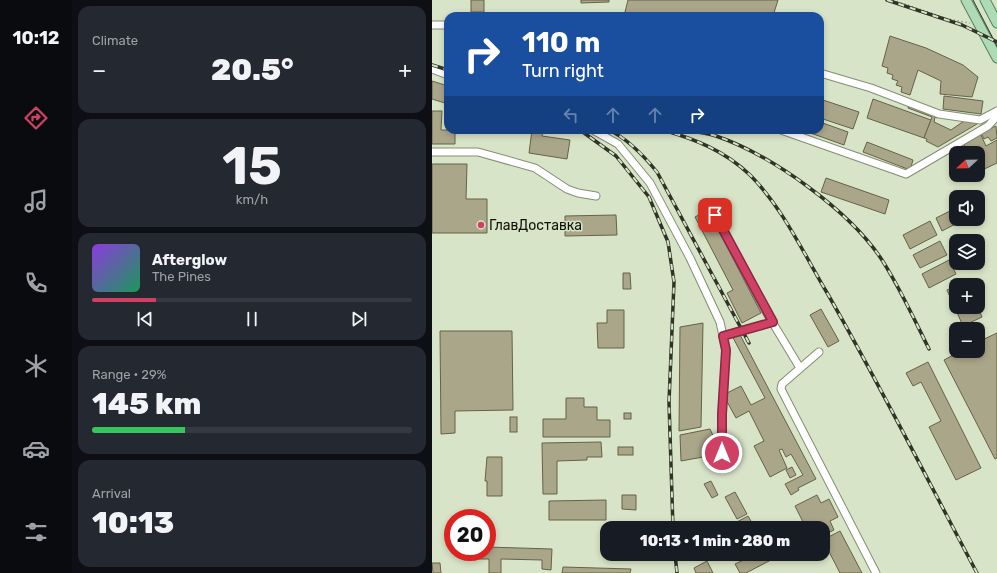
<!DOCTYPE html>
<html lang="en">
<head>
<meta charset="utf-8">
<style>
  :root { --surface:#171b24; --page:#242831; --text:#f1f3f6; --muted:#9ea1a6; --line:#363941; --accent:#cf4064 }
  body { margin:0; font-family:Rubik,sans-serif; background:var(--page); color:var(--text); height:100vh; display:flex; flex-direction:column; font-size:15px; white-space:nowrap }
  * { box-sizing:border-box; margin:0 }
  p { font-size:13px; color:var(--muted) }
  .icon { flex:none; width:22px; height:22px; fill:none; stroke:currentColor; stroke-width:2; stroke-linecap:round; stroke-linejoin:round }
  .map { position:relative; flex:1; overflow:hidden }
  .drawer { display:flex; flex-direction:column; gap:6px; padding:6px; background:#0d0f14; width:360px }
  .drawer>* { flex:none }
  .banner { position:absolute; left:12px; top:12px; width:380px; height:122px; border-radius:12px; box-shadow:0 2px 6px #0003; background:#1a4fa0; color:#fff; overflow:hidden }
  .needle { width:26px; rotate:248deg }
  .buttons { position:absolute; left:517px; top:146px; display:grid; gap:8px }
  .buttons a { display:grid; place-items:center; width:36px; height:36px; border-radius:8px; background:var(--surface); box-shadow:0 2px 6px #0003; font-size:20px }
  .speed { position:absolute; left:12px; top:509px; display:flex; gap:8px; font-size:20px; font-weight:700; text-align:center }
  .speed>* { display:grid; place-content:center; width:52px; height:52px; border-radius:50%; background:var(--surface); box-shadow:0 2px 6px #0003; line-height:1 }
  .speed .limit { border:6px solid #d22; background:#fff; color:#111 }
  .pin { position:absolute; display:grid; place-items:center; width:34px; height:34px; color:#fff; margin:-17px; border-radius:8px; box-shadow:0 2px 6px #0006 }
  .me { position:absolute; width:44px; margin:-22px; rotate:0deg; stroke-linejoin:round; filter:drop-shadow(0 0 3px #0008) }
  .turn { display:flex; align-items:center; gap:14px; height:84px; padding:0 12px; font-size:18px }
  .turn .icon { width:52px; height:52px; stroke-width:2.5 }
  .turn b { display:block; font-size:28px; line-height:34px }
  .lanes { display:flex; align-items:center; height:38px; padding:0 12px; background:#0003; justify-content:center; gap:20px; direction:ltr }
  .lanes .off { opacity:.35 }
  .big { font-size:30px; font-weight:800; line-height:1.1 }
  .drawer .tile { flex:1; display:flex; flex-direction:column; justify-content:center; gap:6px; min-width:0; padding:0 14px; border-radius:12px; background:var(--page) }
  .drawer .dial { align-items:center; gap:0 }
  .dial b { font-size:52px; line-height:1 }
  .song { display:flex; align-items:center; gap:12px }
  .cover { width:48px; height:48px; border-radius:6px; background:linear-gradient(135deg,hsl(270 70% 55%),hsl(150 70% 35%)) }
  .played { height:4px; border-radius:2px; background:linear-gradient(90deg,var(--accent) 20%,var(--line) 20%) }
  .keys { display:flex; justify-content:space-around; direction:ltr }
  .heat { display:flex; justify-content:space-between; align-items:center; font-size:22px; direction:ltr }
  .charge { height:6px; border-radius:3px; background:linear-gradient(90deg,#34c759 29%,var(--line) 0) }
  .trip { position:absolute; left:168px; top:521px; width:230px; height:40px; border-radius:12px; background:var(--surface); box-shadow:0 2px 6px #0003; font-weight:800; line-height:40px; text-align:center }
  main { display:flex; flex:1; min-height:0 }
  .tabs { display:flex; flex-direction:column; width:72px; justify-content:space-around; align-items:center; background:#090b0e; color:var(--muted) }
  .tabs .icon { width:28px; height:28px }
  .tabs .selected { color:var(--accent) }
  .tabs b { font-size:18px; color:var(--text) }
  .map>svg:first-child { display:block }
  .building { fill:#a9a689; stroke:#656247 }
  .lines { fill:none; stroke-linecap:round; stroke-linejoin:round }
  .minor-casing { stroke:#838e73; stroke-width:9 }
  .major-casing { stroke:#548459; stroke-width:11 }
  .path { stroke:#757c69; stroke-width:1.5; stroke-dasharray:1 3; stroke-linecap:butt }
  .minor { stroke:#fff; stroke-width:7 }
  .major { stroke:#afdab6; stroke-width:9 }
  .tram { stroke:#303427; stroke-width:1 }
  .rail-casing { stroke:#303427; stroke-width:3.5 }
  .rail { stroke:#d8e4c7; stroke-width:2; stroke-dasharray:6; stroke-linecap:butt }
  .route-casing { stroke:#872a41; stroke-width:10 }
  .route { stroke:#cf4064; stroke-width:7 }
  .poi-dot { fill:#cf4064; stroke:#d8e4c7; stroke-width:1.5 }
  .labels { text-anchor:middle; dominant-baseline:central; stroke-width:3; stroke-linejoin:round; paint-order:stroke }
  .poi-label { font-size:14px; fill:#0f1208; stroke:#d8e4c7; text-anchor:start }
</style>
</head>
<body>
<main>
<nav class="tabs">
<b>10:12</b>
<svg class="icon selected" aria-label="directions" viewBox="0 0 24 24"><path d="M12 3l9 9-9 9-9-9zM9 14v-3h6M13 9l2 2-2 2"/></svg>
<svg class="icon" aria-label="music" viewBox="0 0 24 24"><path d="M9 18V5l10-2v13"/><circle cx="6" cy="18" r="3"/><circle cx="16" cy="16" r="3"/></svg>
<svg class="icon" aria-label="phone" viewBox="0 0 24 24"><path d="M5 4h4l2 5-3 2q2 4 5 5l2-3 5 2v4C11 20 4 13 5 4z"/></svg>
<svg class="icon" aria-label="climate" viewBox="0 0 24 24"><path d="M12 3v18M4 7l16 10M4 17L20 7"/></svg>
<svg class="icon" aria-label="car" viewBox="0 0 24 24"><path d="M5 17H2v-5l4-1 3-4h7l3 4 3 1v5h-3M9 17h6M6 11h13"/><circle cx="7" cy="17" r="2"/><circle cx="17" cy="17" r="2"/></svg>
<svg class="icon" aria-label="filters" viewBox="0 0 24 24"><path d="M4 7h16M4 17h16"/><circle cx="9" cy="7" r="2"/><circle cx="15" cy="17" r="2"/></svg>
</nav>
<section class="drawer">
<div class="tile"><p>Climate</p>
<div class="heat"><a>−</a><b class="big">20.5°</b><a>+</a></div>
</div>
<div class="tile dial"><b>15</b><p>km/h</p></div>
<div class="tile">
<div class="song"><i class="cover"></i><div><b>Afterglow</b><p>The Pines</p></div></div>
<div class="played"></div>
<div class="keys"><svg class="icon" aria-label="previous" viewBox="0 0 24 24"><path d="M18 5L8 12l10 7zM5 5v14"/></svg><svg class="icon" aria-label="pause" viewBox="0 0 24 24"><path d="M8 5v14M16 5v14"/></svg><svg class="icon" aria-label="next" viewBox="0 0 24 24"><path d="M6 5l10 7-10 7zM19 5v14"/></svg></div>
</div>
<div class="tile"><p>Range · 29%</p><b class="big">145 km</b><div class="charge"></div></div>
<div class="tile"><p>Arrival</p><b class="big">10:13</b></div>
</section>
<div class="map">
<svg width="565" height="573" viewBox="0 0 565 573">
  <rect width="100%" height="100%" fill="#d8e4c7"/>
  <!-- building -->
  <g class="building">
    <rect x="39" y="0" width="13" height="12"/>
    <path d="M149 0H177V2L149 3Z"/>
    <path d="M196 0H346L341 16H206L193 12Z"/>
    <path d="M458 36 494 48 531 65 546 77 540 97 508 94 509 81 486 70 478 95 469 92 470 87 464 85 466 81 460 79 461 75 455 73 456 68 450 66Z"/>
    <path d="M0 81 16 86V104L0 99Z"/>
    <path d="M512 96 551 101 549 114 511 109Z"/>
    <path d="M388 99 427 112 421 129 388 118Z"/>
    <path d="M441 99 499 120 492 138 435 118Z"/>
    <path d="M477 103 506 115 505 118 503 117 502 122 519 130 532 121 539 122 543 121 545 124 506 147 494 141 495 139 492 138 500 117 476 108Z"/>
    <path d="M0 111H10L9 130H23V144H0Z"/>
    <path d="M388 122 416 132 412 145 370 130H388Z"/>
    <path d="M564 126 565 138 559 141 556 137 552 139 549 133Z"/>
    <path d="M100 130H111L110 136 138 140 135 159 97 153Z"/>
    <path d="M548 133 554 146 565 140V163L546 172V153H536L531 142Z"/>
    <path d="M435 142 481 160 478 170 431 152Z"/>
    <path d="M0 164H35L34 199H55V233H0Z"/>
    <path d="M394 178 457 200 453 214 389 192Z"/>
    <path d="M524 208V219H533L510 231 504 218Z"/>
    <path d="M276 210 329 313 310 323 295 293 301 290 263 217Z"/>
    <path d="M184 215 185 235 133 236V216Z"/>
    <path d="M498 221 505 235 478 249 471 235Z"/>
    <path d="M508 241 515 255 488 268 481 255Z"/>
    <path d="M517 260 524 274 497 288 490 274Z"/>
    <path d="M191 273H198L199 289H191Z"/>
    <path d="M524 286V307H546L550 317 531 326 515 290Z"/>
    <path d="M389 309 407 341 396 347 378 315Z"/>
    <path d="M175 310H192V348H166L165 323H175Z"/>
    <path d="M271 323 269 427 247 431 248 327Z"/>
    <path d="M305 329 384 479 366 488 367 490 359 495 353 484 371 475 359 454 354 457 350 449 347 450 355 468 338 477 322 446 332 441 317 411 304 418 293 398 295 393 309 386 319 405 333 398 298 332Z"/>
    <path d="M8 331H80L81 410 23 411V433L9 434Z"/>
    <path d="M565 333V458L563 459 512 360 529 351H546V342Z"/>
    <path d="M496 362 549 468 524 480 497 427 509 421 489 382 481 386 474 373Z"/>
    <path d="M134 398H152V407H165V420H178V437H111V419H134Z"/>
    <rect x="192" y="413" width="7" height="6"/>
    <rect x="78" y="417" width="7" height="15"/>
    <path d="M278 429 284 442 282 455 249 461 248 435Z"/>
    <path d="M169 442 170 457H155V460L125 461V494H111L110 443Z"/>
    <rect x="186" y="447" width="15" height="8"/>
    <path d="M55 457H70V496H55V481H53Z"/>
    <path d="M360 467 364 475 358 478 354 470Z"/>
    <path d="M279 481 286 495 280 498 272 484Z"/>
    <path d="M303 492 315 514 305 519 293 497Z"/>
    <path d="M190 495H204V510L190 509Z"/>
    <path d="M385 495 389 503 397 499 406 517 398 521 402 530 391 535V528H374L363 506Z"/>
    <path d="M174 500V520H117V501Z"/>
    <path d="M316 516 323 528H305L303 523Z"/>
    <path d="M408 531 430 573H408L391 540Z"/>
    <path d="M55 547 120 549 119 570 110 569V560L69 559V573H57V559H44V552H55Z"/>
    <path d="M319 554H336L339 560 314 573H308L303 564 320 556Z"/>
    <path d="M275 561 281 573H264L262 568Z"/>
    <path d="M0 563H8L9 573H1Z"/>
    <path d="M131 567 199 569 198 573H130Z"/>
  </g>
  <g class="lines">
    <!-- minor casing -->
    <g class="minor-casing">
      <g id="minor">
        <path d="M0 25H16"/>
        <path d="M0 69 16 75"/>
        <path d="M388 73 439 88 507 114 548 120 565 111"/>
        <path d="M161 130 186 144 218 183 258 258 288 322 294 350 290 414V453"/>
        <path d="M349 130 474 174 556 126 565 116"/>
        <path d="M0 152H46L103 168 135 189 146 193 164 196"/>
        <path d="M283 215 333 310 368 368"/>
        <path d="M291 336 341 322"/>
        <path d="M387 352 350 384 349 389 444 573"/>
      </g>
    </g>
    <!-- major casing -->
    <g class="major-casing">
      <g id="major">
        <path d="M534 0 565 58"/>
        <path d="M553 0 565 23"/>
      </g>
    </g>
    <!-- path -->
    <path class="path" d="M461 0 516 19 538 23"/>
    <!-- minor -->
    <use href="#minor" class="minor"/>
    <!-- major -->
    <use href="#major" class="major"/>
    <!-- tram -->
    <path class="tram" d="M541 0 565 46"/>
    <!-- rail casing -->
    <g class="rail-casing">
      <g id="rail">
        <path d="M455 0 530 25 565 42"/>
        <path d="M0 65 16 70"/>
        <path d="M148 130 184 156 217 197 236 242 242 282 237 402 241 528"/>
        <path d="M177 130C196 139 212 156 225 172L317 343"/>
        <path d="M231 130C263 139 293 151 318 175 350 207 371 252 394 291 447 383 495 479 545 573"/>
        <path d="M255 130C264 132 275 133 284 136 340 155 418 211 450 260 468 288 482 319 497 349"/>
        <path d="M243 554 245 573"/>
      </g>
    </g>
    <!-- rail -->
    <use href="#rail" class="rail"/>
  </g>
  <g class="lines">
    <!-- route casing -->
    <g class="route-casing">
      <path id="route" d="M283 215 341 322 291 336 294 350 290 414V453"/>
    </g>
    <!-- route -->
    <use href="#route" class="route"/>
  </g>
  <!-- markers -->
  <circle class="poi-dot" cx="49" cy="225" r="4"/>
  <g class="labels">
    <!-- poi labels -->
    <g class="poi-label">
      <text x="57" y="225">ГлавДоставка</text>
    </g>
  </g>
</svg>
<div class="buttons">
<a><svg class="needle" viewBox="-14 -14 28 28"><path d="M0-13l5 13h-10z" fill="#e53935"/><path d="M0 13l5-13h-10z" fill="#9ea1a6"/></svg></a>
<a><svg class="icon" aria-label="sound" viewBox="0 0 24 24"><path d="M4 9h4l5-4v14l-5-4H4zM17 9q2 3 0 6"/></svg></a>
<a><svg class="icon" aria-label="layers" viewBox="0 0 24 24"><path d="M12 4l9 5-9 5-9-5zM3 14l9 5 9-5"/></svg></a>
<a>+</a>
<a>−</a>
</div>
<div class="speed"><div class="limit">20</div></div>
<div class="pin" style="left:283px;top:215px;background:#d93025"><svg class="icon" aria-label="arrive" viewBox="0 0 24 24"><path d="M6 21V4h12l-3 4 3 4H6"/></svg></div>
<svg class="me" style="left:290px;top:453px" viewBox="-20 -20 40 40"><circle r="17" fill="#cf4064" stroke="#fff" stroke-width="3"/><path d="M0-11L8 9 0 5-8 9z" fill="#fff"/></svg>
<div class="trip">10:13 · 1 min · 280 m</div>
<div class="banner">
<div class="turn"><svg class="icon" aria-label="right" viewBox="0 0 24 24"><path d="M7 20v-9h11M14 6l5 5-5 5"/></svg><div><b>110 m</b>Turn right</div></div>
<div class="lanes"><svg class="icon off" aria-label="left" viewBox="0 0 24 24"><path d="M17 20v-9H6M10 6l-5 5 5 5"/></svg><svg class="icon off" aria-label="ahead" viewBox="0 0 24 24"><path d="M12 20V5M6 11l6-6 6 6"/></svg><svg class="icon off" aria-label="ahead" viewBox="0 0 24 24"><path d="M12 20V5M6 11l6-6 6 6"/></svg><svg class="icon" aria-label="right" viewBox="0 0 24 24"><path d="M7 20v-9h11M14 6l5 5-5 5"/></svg></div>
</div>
</div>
</main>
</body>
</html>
